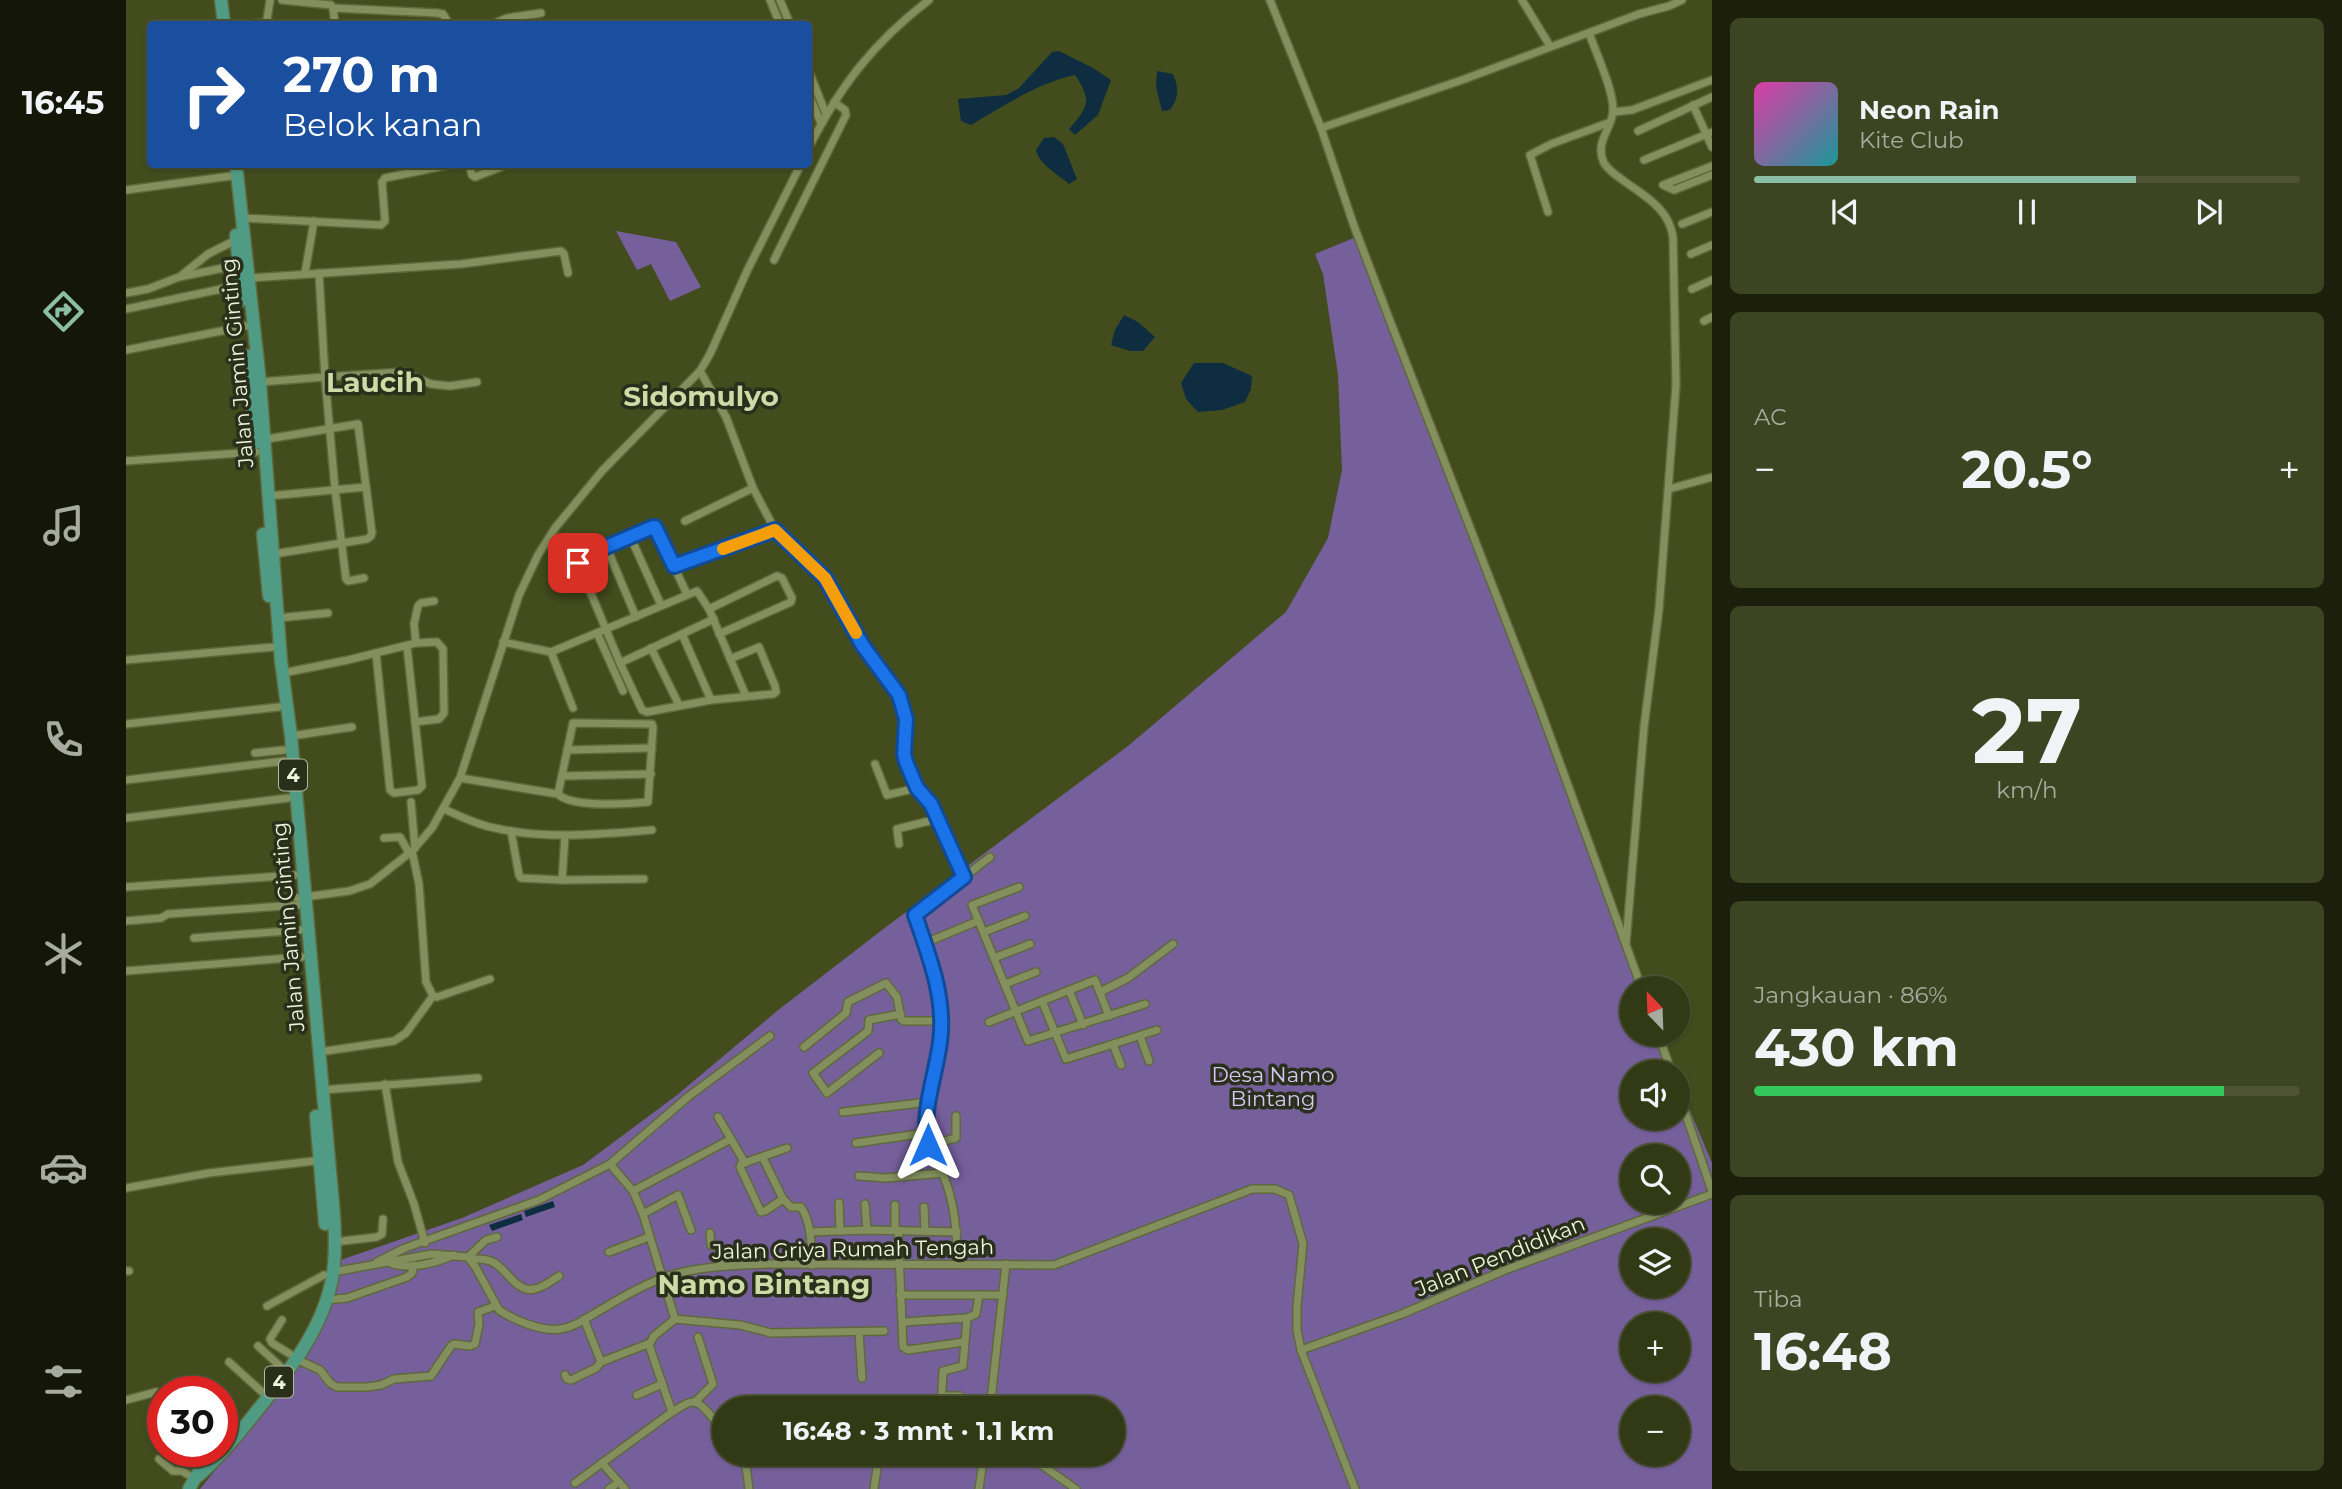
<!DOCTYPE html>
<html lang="id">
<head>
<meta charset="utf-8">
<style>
  :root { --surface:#323915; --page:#3d4422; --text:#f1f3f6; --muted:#a8aca0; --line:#4d5334; --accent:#8abfa5 }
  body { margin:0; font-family:Montserrat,sans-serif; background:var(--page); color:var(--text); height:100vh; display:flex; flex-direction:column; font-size:26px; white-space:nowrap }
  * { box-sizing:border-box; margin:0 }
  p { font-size:23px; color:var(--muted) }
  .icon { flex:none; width:38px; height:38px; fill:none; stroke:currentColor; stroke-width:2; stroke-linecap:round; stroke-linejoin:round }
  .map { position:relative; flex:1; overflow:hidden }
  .details { display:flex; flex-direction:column; gap:18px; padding:18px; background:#1c1f0c; width:630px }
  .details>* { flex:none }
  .top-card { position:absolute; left:21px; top:21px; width:665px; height:147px; border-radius:7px; box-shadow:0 2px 5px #0004,0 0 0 2px var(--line); background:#1a4fa0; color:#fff; overflow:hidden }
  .needle { width:46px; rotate:337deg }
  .tools { position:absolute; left:1494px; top:976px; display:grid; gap:14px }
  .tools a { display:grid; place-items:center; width:70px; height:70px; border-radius:50%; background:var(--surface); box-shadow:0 2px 5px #0004,0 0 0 2px var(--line); font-size:35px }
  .speed { position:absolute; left:21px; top:1376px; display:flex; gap:14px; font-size:35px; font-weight:700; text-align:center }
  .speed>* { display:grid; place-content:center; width:91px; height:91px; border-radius:50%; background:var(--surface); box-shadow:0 2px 5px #0004,0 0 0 2px var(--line); line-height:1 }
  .speed .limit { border:10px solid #d22; background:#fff; color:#111 }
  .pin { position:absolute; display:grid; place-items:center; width:60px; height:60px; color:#fff; margin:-30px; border-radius:14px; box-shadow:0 4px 10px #0006 }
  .me { position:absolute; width:77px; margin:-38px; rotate:0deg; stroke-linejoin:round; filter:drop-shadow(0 0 5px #0008) }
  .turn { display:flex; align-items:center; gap:24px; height:147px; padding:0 21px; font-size:32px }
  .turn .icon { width:91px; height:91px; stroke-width:2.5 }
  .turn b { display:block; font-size:49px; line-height:60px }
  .big { font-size:52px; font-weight:700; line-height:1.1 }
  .details .widget { flex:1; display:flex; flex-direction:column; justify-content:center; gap:10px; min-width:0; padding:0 24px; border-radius:10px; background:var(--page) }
  .details .dial { align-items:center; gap:0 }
  .dial b { font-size:91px; line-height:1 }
  .song { display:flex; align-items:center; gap:21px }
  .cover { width:84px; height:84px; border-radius:10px; background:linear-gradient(135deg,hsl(320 70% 55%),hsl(180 70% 35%)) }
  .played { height:7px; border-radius:4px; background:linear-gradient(90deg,var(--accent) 70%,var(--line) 70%) }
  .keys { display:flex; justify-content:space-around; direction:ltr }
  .heat { display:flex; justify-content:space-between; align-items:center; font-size:38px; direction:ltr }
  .charge { height:10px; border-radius:5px; background:linear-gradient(90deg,#34c759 86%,var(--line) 0) }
  .trip { position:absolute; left:586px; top:1396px; width:413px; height:70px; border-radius:35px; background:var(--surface); box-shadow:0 2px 5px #0004,0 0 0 2px var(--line); font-weight:700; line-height:70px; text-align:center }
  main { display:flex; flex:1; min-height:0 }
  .menu { display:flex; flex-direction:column; width:126px; justify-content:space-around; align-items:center; background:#141708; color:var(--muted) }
  .menu .icon { width:49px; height:49px }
  .menu .selected { color:var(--accent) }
  .menu b { font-size:32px; color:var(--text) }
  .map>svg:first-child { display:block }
  .green { fill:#76609c; fill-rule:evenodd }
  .water { fill:#0f2d40 }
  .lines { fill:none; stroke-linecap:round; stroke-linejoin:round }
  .minor-casing { stroke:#5f683d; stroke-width:10 }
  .trunk-casing { stroke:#5f683d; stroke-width:15 }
  .minor { stroke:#83905e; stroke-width:7 }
  .trunk { stroke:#509b84; stroke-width:12 }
  .route-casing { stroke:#114b97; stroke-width:18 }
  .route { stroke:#1a73e8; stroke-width:12 }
  .slow { stroke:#f59e0b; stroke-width:12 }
  .labels { text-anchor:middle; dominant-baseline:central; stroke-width:7; stroke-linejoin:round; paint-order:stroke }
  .shield { fill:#2a2f1b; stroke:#b3baa1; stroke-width:2 }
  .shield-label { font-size:19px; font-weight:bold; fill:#eef6db }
  .street-label { font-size:21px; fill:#eef6db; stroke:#2a2f1b }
  .park-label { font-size:21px; fill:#d6c8f4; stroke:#2a2f1b }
  .district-label { font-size:28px; font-weight:bold; fill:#cddba7; stroke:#2a2f1b }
</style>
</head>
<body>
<main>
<nav class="menu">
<b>16:45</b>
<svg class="icon selected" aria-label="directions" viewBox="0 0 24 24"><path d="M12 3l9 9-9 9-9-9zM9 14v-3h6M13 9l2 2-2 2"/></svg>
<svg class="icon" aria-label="music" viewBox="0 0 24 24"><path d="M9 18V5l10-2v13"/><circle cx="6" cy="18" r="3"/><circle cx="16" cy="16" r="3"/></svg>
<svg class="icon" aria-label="phone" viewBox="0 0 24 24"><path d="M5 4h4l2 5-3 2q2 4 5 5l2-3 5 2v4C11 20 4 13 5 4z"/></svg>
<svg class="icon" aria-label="climate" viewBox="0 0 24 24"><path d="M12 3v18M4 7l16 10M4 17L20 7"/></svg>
<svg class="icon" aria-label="car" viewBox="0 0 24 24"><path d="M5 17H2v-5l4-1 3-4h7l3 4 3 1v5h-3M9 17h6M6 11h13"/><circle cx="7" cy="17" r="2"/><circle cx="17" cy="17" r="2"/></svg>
<svg class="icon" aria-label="filters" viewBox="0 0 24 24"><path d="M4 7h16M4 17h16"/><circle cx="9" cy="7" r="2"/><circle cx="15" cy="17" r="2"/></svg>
</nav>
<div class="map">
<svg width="1586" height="1489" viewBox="0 0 1586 1489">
  <rect width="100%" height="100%" fill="#424c1c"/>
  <!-- green -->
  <g class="green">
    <path d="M490 231 550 242 575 287 544 301 525 264 511 270Z"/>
    <path d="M1230 237 1362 583 1514 989H1507V1034H1532L1548 1073H1507V1118H1552V1082L1586 1163V1489H74L107 1448 200 1315 206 1263 336 1218 457 1165 551 1095 651 1011 756 930 1002 746 1160 612 1202 538 1216 470 1212 375 1197 274 1189 254ZM1507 1157H1552V1202H1507ZM1507 1241H1552V1286H1507ZM1507 1325H1552V1370H1507ZM598 1409H987V1454H598ZM1507 1409H1552V1454H1507Z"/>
  </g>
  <!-- water -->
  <g class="water">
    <path d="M933 51 967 68 985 80 972 115 949 135 943 129C963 106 966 101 949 75 911 83 878 106 845 125L835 121 832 99 880 95 893 88 926 52Z"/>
    <path d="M1031 71 1047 74C1053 88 1053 98 1044 110L1036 111 1030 87Z"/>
    <path d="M928 137 937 144 951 179 943 184C931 174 913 164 910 150L918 138Z"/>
    <path d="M998 315 1012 322 1029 337 1017 351H1004L985 345 989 330Z"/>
    <path d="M1068 363H1097L1126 376 1125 389 1119 402 1096 410 1072 412 1060 399 1055 383Z"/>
    <path d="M427 1201 429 1207 400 1217 398 1211Z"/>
    <path d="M395 1214 397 1220 366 1231 363 1225Z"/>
  </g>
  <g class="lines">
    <!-- minor casing -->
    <g class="minor-casing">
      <g id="minor">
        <path d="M156 0 205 5 207 8 311 13 317 14 323 24"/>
        <path d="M644 0 654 24"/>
        <path d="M654 0 664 24"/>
        <path d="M1144 0 1195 128 1228 226 1266 326 1415 711 1516 989"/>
        <path d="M1396 0 1424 46"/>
        <path d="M207 8 209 24"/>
        <path d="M126 24 138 23 141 20 144 0"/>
        <path d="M367 24 381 18 415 13"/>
        <path d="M1463 33C1470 53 1488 91 1487 111 1486 129 1468 142 1478 163 1483 171 1491 176 1498 181 1520 197 1543 209 1547 237L1550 385 1533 609 1518 727 1500 943"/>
        <path d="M682 69 700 114"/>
        <path d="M682 93 695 123"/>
        <path d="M1567 105 1586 147"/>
        <path d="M1487 112 1506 110 1586 80"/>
        <path d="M1195 128 1336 80 1513 14 1543 6 1556 0"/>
        <path d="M1512 131 1586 97"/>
        <path d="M682 149C714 86 747 43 803 0"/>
        <path d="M1518 160 1586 132"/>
        <path d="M343 164 346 175 349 177 382 164"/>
        <path d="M1586 166 1537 185 1548 190 1586 175"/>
        <path d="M0 190 105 176"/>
        <path d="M1422 212 1404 155 1425 144 1482 123"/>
        <path d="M116 218 255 225 259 221 256 182 259 178 327 164"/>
        <path d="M1556 224 1586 212"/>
        <path d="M1565 254 1586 245"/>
        <path d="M648 260 720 115 719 110 708 102"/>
        <path d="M179 273 188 221"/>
        <path d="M56 275 82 254 110 240"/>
        <path d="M123 278 335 264 435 251 438 254 442 273"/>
        <path d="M1566 289 1586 280"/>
        <path d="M0 293 22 289 53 277 112 265"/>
        <path d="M0 309 114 285"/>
        <path d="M1578 321 1586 317"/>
        <path d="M0 350 120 326"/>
        <path d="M574 371 600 417 627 488 649 530 699 578 737 646 773 695 780 719 778 754 780 762 791 788 805 804 838 877"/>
        <path d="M134 382 199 377 193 273"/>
        <path d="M135 440 232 424 246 533 245 536 241 539 148 554"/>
        <path d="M0 461 130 452"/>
        <path d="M1543 489 1586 477"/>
        <path d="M142 496 240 487"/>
        <path d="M559 521 627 488"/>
        <path d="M504 536 451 560 494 663 588 619"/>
        <path d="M480 546 510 617"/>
        <path d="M548 566 649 530"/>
        <path d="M238 578 222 581 220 579 209 489 199 377 277 372 305 384 324 386 351 382"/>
        <path d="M535 605 504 536 529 527 561 594"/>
        <path d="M583 609 651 576 656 578 666 598 665 602 593 634"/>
        <path d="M152 618 202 613"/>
        <path d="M471 633 497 691"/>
        <path d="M556 634 585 700"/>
        <path d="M377 642 425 652 571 591 583 609 620 696"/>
        <path d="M290 643 288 624 292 606 295 603 308 601"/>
        <path d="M525 648 553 705"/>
        <path d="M425 652 447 708"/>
        <path d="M250 653 264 790 268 793 292 790 296 786 281 646"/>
        <path d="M0 660 148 647"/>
        <path d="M494 663 516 710 521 712 585 700 647 694 650 692 649 686 633 647 604 659"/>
        <path d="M157 673 222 660 290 643 311 642 317 649 318 713 313 719 289 722"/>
        <path d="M0 724 153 707"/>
        <path d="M165 736 226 727"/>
        <path d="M441 750 526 748"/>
        <path d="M129 753 158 750"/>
        <path d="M749 764 761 795 791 788"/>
        <path d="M437 776 525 774"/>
        <path d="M334 778 432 794 447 723 526 724 527 727 522 802C503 804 445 808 432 794"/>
        <path d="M0 780 158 761"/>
        <path d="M285 802 289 848"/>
        <path d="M318 809C334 816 351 825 369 828 421 840 474 834 526 830"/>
        <path d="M0 818 162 798"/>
        <path d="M385 831 393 875 395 878 436 880 518 879"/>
        <path d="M258 838 274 837 283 853"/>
        <path d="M773 844 771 829 811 819"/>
        <path d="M286 851 293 884 300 982 307 996 311 997 364 979"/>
        <path d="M436 880 439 836"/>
        <path d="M0 887 169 875"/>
        <path d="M893 887 846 905 902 1041 1019 1004"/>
        <path d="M171 898 223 891 244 884 286 851 306 828 334 778 393 595 412 555 429 528 476 471 574 371 584 354 621 271 675 164"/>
        <path d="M0 921 35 918 42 914 172 905"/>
        <path d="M858 932 899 916"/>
        <path d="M68 938 174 930"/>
        <path d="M799 943 852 921"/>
        <path d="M868 958 904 944"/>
        <path d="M0 971 176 957"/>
        <path d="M879 984 910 972"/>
        <path d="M943 990 957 1025"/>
        <path d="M974 992 1002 978 1047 944"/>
        <path d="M916 1001 940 1059 1031 1030"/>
        <path d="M863 1022 969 980 983 1016"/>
        <path d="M1532 1034 1546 1073"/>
        <path d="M1014 1036 1023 1061"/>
        <path d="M987 1044 995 1065"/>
        <path d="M678 1047 720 1013 722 1002 760 983 771 997 775 1019 778 1021H815"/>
        <path d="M193 1052 268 1041 280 1033 307 996"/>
        <path d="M753 1053 701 1093 687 1073 742 1031 743 1020 775 1014"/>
        <path d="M259 1084 272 1162 288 1204 299 1243"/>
        <path d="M196 1090 352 1078"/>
        <path d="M1552 1092 1586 1191"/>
        <path d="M717 1112 803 1102"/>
        <path d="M592 1117 605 1139"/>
        <path d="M730 1143 800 1133"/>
        <path d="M802 1145 830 1138V1116"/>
        <path d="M637 1158 657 1199 665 1207H675C686 1224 685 1245 686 1265"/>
        <path d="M484 1164 507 1191 517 1214 549 1319 528 1336 523 1345 546 1412C552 1409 560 1402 567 1402 576 1401 592 1425 598 1433"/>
        <path d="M733 1176 760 1178 817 1173"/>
        <path d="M0 1188 83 1173 197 1160"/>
        <path d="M507 1191 605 1139 619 1163"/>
        <path d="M657 1199 639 1211 635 1212 614 1167 615 1164 661 1148"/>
        <path d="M713 1203 714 1231"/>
        <path d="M739 1204 741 1230"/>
        <path d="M769 1205V1230"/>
        <path d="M798 1207 799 1230"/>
        <path d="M517 1214 552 1195 565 1230"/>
        <path d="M772 1230 777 1347 782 1350 838 1342"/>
        <path d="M684 1232 741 1230 831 1232"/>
        <path d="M584 1233 585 1245 595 1248V1266"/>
        <path d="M208 1242 251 1237 256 1234 257 1219"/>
        <path d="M483 1252 523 1237"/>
        <path d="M342 1257 360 1240 371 1237"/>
        <path d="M344 1259C352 1259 359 1258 367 1262 381 1269 390 1293 408 1289 417 1288 425 1281 433 1276"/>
        <path d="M251 1262 279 1248 413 1200 484 1164 563 1096 644 1036"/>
        <path d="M262 1262C281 1271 310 1263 328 1255"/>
        <path d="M831 1263C831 1232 829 1203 817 1174 812 1160 801 1150 800 1135 798 1103 811 1071 815 1040 819 996 803 955 789 915L864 857"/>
        <path d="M0 1271H3"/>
        <path d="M207 1272 306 1254 342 1257 350 1268 373 1310C388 1320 416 1332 434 1329 450 1327 465 1315 478 1308 496 1297 516 1286 536 1278 570 1266 608 1265 644 1264L928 1265 1126 1189H1149L1163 1195 1177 1244 1171 1306V1330L1175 1350 1229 1489"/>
        <path d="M774 1295H877"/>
        <path d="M200 1300 221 1298 281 1277 286 1273 288 1265"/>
        <path d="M141 1306 198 1275"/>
        <path d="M841 1318 850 1314 853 1295"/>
        <path d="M549 1319 614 1325 645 1333 758 1331"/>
        <path d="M156 1320 144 1339 146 1343 164 1354"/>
        <path d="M778 1322 841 1318 837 1366 817 1371 815 1409"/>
        <path d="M733 1332 736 1378"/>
        <path d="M132 1346 155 1367"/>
        <path d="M1175 1350 1276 1314 1379 1270 1586 1194"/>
        <path d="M170 1359 194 1370 204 1383 211 1387H241L255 1385 268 1379 305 1376 325 1346 328 1344 344 1346 349 1344 353 1324 352 1312 369 1306"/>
        <path d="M103 1362 136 1392"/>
        <path d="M475 1362 524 1343"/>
        <path d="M439 1375 441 1379 445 1380 470 1368 475 1362 458 1319"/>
        <path d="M511 1395 536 1384"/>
        <path d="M816 1396H834"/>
        <path d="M0 1400 30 1392 37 1393"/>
        <path d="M569 1402 587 1384 572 1337"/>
        <path d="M864 1409 880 1264"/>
        <path d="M616 1454 619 1458 623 1489"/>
        <path d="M900 1454 950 1489"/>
        <path d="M33 1459 47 1471H56L69 1479"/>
        <path d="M449 1483 476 1463"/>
        <path d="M483 1489 493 1482"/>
        <path d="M499 1489 476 1463 546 1412"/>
        <path d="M748 1489 753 1454"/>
        <path d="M853 1489 858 1454"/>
      </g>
    </g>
    <!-- trunk casing -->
    <g class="trunk-casing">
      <g id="trunk">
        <path d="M95 0 98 24"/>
        <path d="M110 235 116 300"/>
        <path d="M122 356 129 443"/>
        <path d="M137 534 143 596"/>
        <path d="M190 1116 199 1224"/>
        <path d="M72 1476C94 1457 112 1435 130 1412 163 1371 199 1327 207 1273 212 1237 206 1196 203 1160L165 736 155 661 134 382 110 164"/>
        <path d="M63 1489 75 1468"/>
      </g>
    </g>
    <!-- minor -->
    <use href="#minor" class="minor"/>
    <!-- trunk -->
    <use href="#trunk" class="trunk"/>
  </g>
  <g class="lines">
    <!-- route casing -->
    <g class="route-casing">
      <path id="route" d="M452 563 454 558 527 527H529L548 566 649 530 699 578 737 646 773 695 780 719 778 754 780 762 791 788 805 804 838 877 789 915C803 956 820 998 814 1042 810 1075 795 1111 802 1145"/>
    </g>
    <!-- route -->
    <use href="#route" class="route"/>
    <!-- slow -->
    <path class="slow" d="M597 549 649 530 699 578 730 633"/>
  </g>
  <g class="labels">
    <!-- shield labels -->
    <g class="shield">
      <rect x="153" y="759.5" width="28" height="31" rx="5"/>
      <rect x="139" y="1366.5" width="28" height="31" rx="5"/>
    </g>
    <g class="shield-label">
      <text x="167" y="775">4</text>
      <text x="153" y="1382">4</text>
    </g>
    <!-- street labels -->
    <g class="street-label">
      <text transform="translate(111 363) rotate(-95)">Jalan Jamin Ginting</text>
      <text transform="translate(162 927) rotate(-95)">Jalan Jamin Ginting</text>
      <text transform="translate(727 1249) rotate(-1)">Jalan Griya Rumah Tengah</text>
      <text transform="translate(1374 1256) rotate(-22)">Jalan Pendidikan</text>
    </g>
    <!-- park labels -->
    <g class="park-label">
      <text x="1147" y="1074">Desa Namo<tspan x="1147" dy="24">Bintang</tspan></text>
    </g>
    <!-- district labels -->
    <g class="district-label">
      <text x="249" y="382">Laucih</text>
      <text x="575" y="396">Sidomulyo</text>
      <text x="638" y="1284">Namo Bintang</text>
    </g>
  </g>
</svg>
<div class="tools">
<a><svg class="needle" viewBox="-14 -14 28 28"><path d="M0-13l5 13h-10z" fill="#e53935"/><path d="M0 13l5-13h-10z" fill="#a8aca0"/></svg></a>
<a><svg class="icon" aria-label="sound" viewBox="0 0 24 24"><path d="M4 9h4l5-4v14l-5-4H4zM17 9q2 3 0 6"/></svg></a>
<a><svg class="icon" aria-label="search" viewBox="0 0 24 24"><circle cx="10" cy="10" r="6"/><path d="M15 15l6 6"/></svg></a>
<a><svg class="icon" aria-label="layers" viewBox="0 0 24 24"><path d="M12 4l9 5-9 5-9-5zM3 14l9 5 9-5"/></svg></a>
<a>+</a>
<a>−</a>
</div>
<div class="speed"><div class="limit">30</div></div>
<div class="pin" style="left:452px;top:563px;background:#d93025"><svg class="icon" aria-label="arrive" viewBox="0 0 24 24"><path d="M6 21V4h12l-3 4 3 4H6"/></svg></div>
<svg class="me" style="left:802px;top:1145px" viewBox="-20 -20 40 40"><path d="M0-17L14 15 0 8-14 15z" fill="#1a73e8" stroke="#fff" stroke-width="4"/></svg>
<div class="trip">16:48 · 3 mnt · 1.1 km</div>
<div class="top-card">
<div class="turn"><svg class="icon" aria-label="right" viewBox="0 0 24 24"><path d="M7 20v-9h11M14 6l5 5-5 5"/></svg><div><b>270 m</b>Belok kanan</div></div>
</div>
</div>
<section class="details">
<div class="widget">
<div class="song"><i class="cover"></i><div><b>Neon Rain</b><p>Kite Club</p></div></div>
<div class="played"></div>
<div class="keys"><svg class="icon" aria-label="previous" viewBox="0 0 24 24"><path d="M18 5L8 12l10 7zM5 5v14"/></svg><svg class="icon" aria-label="pause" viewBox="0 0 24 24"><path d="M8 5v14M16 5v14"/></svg><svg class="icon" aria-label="next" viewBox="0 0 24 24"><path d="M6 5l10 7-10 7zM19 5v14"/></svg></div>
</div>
<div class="widget"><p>AC</p>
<div class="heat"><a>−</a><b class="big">20.5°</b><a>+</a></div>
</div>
<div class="widget dial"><b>27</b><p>km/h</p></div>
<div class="widget"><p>Jangkauan · 86%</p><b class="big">430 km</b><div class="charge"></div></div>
<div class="widget"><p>Tiba</p><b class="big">16:48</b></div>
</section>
</main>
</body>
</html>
